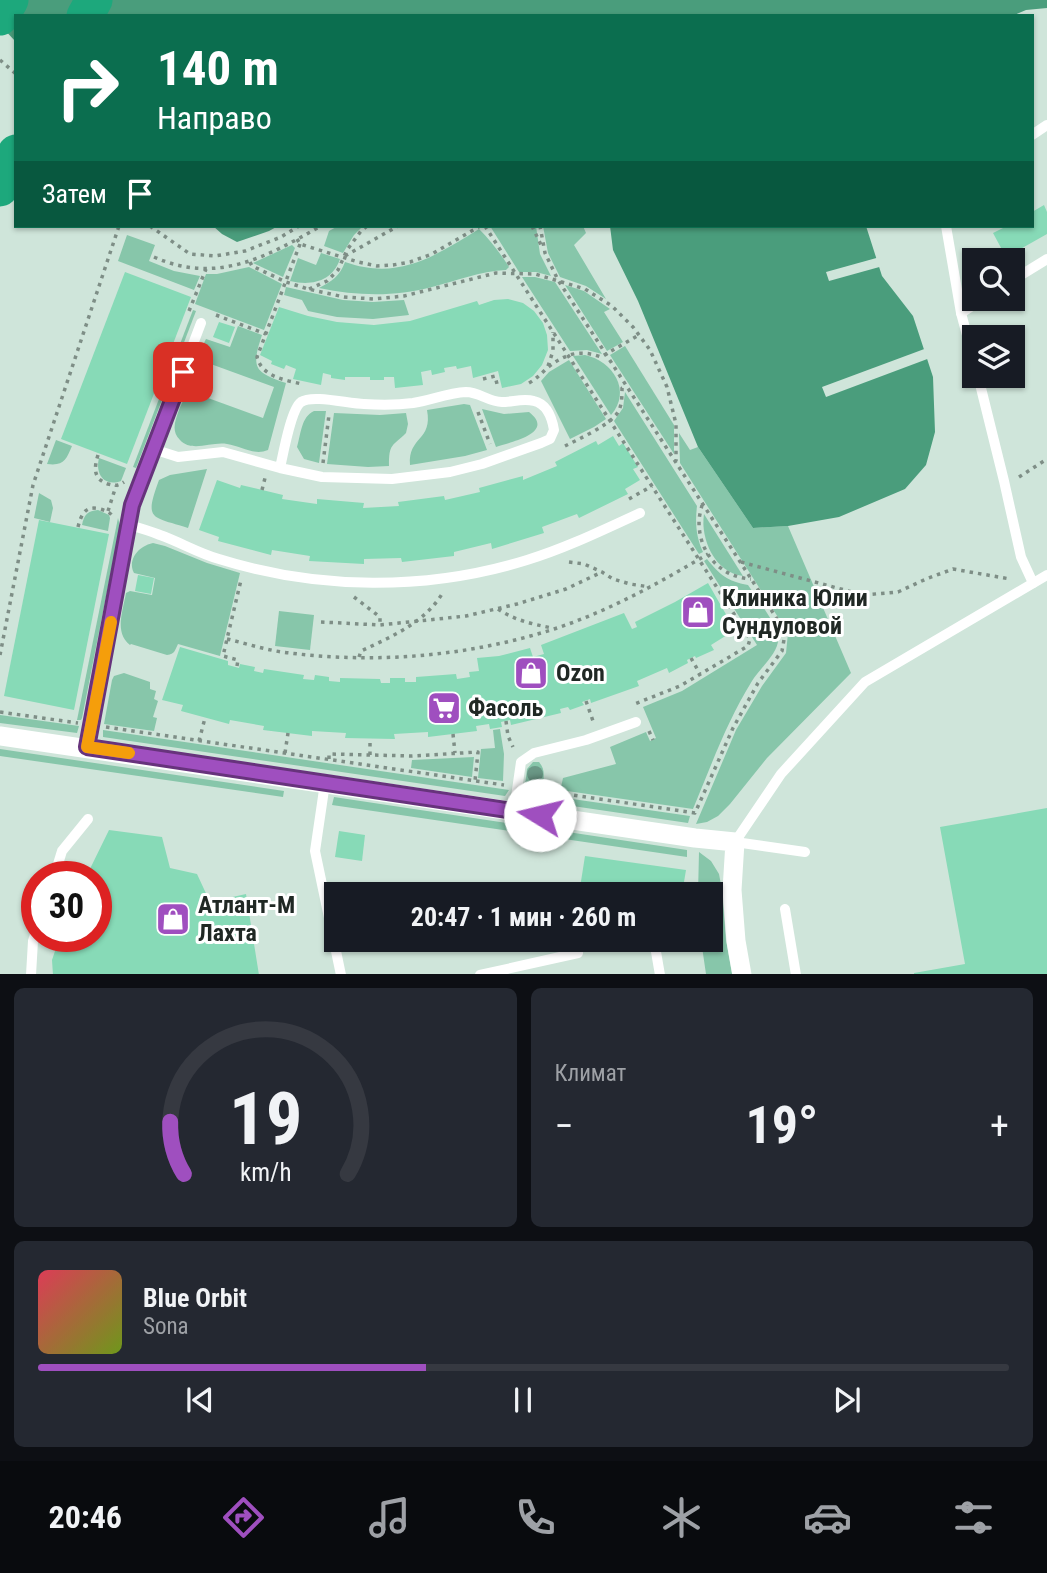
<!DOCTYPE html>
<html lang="ru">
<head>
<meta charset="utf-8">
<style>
  :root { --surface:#171b24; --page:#242831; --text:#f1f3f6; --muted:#9ea1a6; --line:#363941; --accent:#9f4fbf }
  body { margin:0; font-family:"Roboto Condensed",sans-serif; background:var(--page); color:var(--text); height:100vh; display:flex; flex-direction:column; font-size:26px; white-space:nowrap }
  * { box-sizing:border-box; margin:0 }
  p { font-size:23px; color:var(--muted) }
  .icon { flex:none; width:38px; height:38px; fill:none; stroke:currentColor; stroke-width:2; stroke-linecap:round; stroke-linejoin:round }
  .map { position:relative; height:974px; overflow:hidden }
  .drawer { display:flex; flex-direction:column; gap:14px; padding:14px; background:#0d0f14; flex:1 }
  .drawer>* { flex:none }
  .banner { position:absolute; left:14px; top:14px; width:1020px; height:214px; border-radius:0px; box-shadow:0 2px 5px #0004; background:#0b6e4f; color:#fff; overflow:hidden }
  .controls { position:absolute; left:962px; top:248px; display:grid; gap:14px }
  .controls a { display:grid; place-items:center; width:63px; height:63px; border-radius:0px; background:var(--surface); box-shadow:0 2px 5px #0004; font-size:35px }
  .speed { position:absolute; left:21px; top:861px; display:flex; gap:14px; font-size:35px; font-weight:700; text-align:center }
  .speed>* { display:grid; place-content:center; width:91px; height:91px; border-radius:50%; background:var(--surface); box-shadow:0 2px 5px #0004; line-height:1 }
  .speed .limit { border:10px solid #d22; background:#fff; color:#111 }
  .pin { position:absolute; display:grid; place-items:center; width:60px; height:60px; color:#fff; margin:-30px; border-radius:14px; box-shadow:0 4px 10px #0006 }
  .me { position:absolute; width:77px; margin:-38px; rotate:279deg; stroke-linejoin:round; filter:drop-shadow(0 0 5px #0008) }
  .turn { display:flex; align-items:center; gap:24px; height:147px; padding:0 28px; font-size:32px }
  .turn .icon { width:91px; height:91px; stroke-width:2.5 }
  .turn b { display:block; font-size:49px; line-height:60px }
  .then { display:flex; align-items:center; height:66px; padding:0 28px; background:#0003; gap:14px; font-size:26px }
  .big { font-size:52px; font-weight:700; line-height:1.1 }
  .drawer .widget { flex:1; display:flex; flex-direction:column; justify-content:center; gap:10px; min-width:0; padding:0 24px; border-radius:10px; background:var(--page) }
  .drawer .dial { align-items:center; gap:0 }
  .dial svg { height:182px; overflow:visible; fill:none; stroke:var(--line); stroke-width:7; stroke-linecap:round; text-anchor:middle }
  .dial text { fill:var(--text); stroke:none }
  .song { display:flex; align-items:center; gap:21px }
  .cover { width:84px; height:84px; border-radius:10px; background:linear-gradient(135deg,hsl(350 70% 55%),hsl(80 70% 35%)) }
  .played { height:7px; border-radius:4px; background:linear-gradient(90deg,var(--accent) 40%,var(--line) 40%) }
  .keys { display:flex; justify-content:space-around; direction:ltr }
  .heat { display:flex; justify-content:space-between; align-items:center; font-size:38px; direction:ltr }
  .drawer .tiles { flex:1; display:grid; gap:14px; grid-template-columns:1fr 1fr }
  .widget:last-child { grid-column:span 2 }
  .trip { position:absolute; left:324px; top:882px; width:399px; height:70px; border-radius:0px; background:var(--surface); box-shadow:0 2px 5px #0004; font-weight:700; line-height:70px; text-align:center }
  .tabs { display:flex; height:112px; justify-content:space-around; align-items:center; background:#090b0e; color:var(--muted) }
  .tabs .icon { width:49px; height:49px }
  .tabs .on { color:var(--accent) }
  .tabs b { font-size:32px; color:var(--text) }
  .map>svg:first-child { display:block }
  .green { fill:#87c6aa }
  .water { fill:#4a9d7c }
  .pier { fill:#cfe5da }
  .building { fill:#87dab7 }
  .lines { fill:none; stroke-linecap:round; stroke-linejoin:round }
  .path { stroke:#7e8e86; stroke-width:3.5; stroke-dasharray:3.5 5; stroke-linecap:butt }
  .lane { stroke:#fff; stroke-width:10 }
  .street { stroke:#fff; stroke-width:19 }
  .highway { stroke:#1da87c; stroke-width:37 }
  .tree { fill:#6b9987 }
  .route-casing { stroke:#67337c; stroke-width:18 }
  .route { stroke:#9f4fbf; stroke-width:12 }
  .slow { stroke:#f59e0b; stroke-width:12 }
  .labels { text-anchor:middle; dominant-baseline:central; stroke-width:6; stroke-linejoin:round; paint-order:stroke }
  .poi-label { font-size:24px; font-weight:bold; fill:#202824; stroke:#fff; text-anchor:start }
</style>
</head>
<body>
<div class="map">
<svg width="1047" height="975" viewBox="0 0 1047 975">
  <rect width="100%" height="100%" fill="#cfe5da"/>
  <!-- green -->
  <g class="green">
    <path d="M338 226H363L354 235 343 253 324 246 329 231Z"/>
    <path d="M490 226H536L540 254 551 276 536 272H519Z"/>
    <path d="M543 226H583L586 233 574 245 606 299 586 286 560 277 548 253Z"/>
    <path d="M479 229C491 241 500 253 509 267L506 270C480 271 456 281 432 287 394 297 358 296 319 288 332 281 340 276 345 262 399 281 435 256 479 229Z"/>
    <path d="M127 235 155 245 149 261 174 271 200 276 194 290 118 261Z"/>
    <path d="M292 245 295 248 283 277 253 263Z"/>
    <path d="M321 253 340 259C332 282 311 286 290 281L298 258 316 265Z"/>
    <path d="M249 267 282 284 264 330 195 304 206 274H217Z"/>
    <path d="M522 277H535L555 282 602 354 587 350 570 351Z"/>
    <path d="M565 285 584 291 610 309 604 312 623 342 607 351Z"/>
    <path d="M286 287 343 300 373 302 404 300 409 315 373 319 337 317 308 311 302 300 284 295Z"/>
    <path d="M193 310 196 311 136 468 133 467Z"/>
    <path d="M238 326 262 335C251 368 254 372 286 383L268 450C254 456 241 446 227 444 212 441 192 453 180 440 171 431 175 421 179 410 183 400 185 395 197 394L263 418 274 387 208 363 207 366C199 357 201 348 206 339L230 347Z"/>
    <path d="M625 346 674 425V454L610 355Z"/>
    <path d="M585 355C613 361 632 391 611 415L573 356Z"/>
    <path d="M569 360 606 419 594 427 570 439 541 381 549 372Z"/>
    <path d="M625 392 697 506C695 522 696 537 703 552L699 554 614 421 623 408Z"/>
    <path d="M464 404 470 405 487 450 465 456 410 465C408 436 433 441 427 410Z"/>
    <path d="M482 409 504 414 529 412C556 433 511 442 496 447Z"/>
    <path d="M314 411H326L319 463 304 459 297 447C301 434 301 417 314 411Z"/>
    <path d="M334 413 380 415 406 413 408 424 406 433C392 447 389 443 389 466L368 467 327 464Z"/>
    <path d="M679 433 690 450 698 447 753 528 788 526 851 673 767 758 730 804 718 816 707 822 696 824 736 730 762 686 786 653 788 633 680 463Z"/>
    <path d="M56 440 72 446C66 460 64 466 47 464Z"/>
    <path d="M99 458 126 468 121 481C104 487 95 474 99 458Z"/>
    <path d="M207 469 188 528C151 516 144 521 159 480L170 475Z"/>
    <path d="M39 493 51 500 53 508 50 522 34 518Z"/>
    <path d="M98 510 109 515 110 518 108 531 82 525C84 514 88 511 98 510Z"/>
    <path d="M704 514 743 576C715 573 700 539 704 514Z"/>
    <path d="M118 518 120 526 82 718 81 720H77Z"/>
    <path d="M153 543 165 546 207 563 240 573 220 656 178 644C175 650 175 654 167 655L131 644 130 645C114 632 123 611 126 593L130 591 152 595 155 578 134 573C127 559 139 546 153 543Z"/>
    <path d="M707 559C720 575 727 581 748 585 756 597 776 623 778 636 781 651 759 669 752 681 727 721 711 766 693 809L525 785 527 769 533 762H539C545 769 544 775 543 784L561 787 563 778 616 764 610 747 646 732 650 741 656 738 643 707 682 691 757 645 704 561Z"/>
    <path d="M279 611 314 615 310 650 275 646Z"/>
    <path d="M124 673 150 682V689L156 691 154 699 158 701 153 717 157 718 154 731 104 724 112 680 114 676Z"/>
    <path d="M0 715 79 726 77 733 0 723Z"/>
    <path d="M500 729 504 754 503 781 478 778 481 749 495 748 493 730Z"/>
    <path d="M103 730 509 790 505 796 103 737Z"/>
    <path d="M0 749 284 791 283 797 0 756Z"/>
    <path d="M474 757 472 777 411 768 412 760Z"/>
    <path d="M524 792 690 816 688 823 525 799Z"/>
    <path d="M334 797 687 850V857L332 805Z"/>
    <path d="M699 852 711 861 719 874 722 890 726 940 732 974H706L701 940H710V894H698Z"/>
  </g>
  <!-- water -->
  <g class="water">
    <path d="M0 0H1047V8L1026 10 1012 16H16V42L0 25Z"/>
    <path d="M213 226H278L269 231 237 242 222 234Z"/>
    <path d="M610 226H866L882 276 913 316 933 377 935 432 926 465 905 489 839 517 788 526 753 528 698 447 638 301 613 250Z"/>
  </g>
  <!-- pier -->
  <g class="pier">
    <path d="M880 257 883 266 829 281 826 272Z"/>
    <path d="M927 348 930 358 826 397 822 387Z"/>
  </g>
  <!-- building -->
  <g class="building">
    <path d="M1044 205 1047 212V234L1006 257 993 233 1007 226H1032V212Z"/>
    <path d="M125 272 191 297 127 464 61 439Z"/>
    <path d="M508 299 523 303 534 311 543 323 547 335 548 350 542 365 533 376 521 384 502 388 498 371 473 378 471 366 457 369 456 366 444 368 445 372 432 375 431 370 421 372 423 385 395 388 394 377H384V380H370V377H345V380L331 378V375L323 373 321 385 293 379 296 369 286 365 284 369 271 364 272 361 260 355 279 307 308 316 337 322 374 325 410 321 477 301 479 305 494 300Z"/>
    <path d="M219 322 235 327 229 343 213 337Z"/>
    <path d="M613 436 619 446 623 443 638 467 633 469 640 480 625 489 628 494 579 518 577 514 542 527 544 533 492 549 491 543 454 552V556L402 562 401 558 364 559V564L309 561 310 556 272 550 271 555 218 541 219 537 199 530 217 480 240 488 241 485 283 495 282 499 317 504V499L364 503 363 508 399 506 398 502 444 496 445 500 480 492 479 488 523 476V480L557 466 555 462 596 441 598 445Z"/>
    <path d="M39 520 109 534 74 710 4 696Z"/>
    <path d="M138 575 154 578 151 594 135 591Z"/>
    <path d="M708 583 735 630 711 645 714 650 696 658 695 656 687 660 688 663 669 673 667 668 637 681 639 686 591 703 590 699 582 702 584 705 570 710 568 707 560 709 561 713 511 725 510 720 501 722 502 727 490 729 489 724 476 726 477 731 428 737V732L394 734 395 739 345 738 346 733 312 731V736L263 730 264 726 230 720 229 724 181 711 183 705 162 700 180 647 228 661V665L239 668 240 664 255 667 254 671 263 673 264 669 304 675 303 679 314 680 315 675 329 677V681L340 682V678L380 679 381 683H390V678H405V682H416V677L456 674 457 679 470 677 469 672 479 671 477 658 499 656 530 648 533 657 544 654 541 645 624 613 632 629 637 627 635 622 675 602Z"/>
    <path d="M1047 808V975H914V973L965 964 940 827Z"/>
    <path d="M109 830 162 837 170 868 197 874 210 902 246 894 259 975H53L52 960 60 936H96V877H86Z"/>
    <path d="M339 831 365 835 362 861 335 857Z"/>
    <path d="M585 856 686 870 682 894H579Z"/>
  </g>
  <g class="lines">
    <!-- path -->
    <g class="path">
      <path d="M0 60 16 74"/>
      <path d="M150 226 190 254 215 256 245 251 281 237 299 226"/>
      <path d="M485 226 750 639 748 646 680 686 632 705"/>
      <path d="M532 226 541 245"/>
      <path d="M297 239 300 244 358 262 377 266 393 265 410 262 432 254 480 226"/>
      <path d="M300 244 257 357C262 377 285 380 302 384"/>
      <path d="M345 256 398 226"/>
      <path d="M154 257C217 285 266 257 321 226"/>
      <path d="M250 262 252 266 286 282 308 289 344 297 374 299 404 296 496 273 535 274 585 289 612 306 633 327 650 350 667 387 676 424V461"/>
      <path d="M309 289 327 281 338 270 347 250 361 231 367 226"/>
      <path d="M189 311 206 269"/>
      <path d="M216 315 266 334"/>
      <path d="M548 366 553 351V332"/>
      <path d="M483 379 495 376 497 384"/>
      <path d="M529 383C536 379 541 374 547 368 565 354 579 349 601 357L639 335"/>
      <path d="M478 412 490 444"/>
      <path d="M565 446C579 439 605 427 615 416 622 409 622 398 622 388L626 386"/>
      <path d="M98 455C94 468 93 479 108 484 115 486 118 486 124 482"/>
      <path d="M323 463 329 415"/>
      <path d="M1019 477 1047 459"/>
      <path d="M262 490 265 478"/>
      <path d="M629 499 652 486"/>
      <path d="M702 505C701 510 699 516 699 522 699 553 720 577 751 579"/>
      <path d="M108 511 116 486"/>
      <path d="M78 527C81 515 85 505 100 509 107 511 110 512 114 518"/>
      <path d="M569 562 584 564 602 572 613 579 630 584 650 587"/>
      <path d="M741 562 863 595 898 592 926 579 953 569 1010 579"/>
      <path d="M354 597 380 617V625"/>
      <path d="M498 609C514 620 532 624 552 628"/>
      <path d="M321 622 380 625 466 616 517 604 566 589 602 572"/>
      <path d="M227 639C248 644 269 651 290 653 377 664 470 656 554 629 609 611 659 583 708 554"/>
      <path d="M0 655 33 485 119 226"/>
      <path d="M359 657 361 651C391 637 424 623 442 594"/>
      <path d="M691 658 700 674"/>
      <path d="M237 666 238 660 223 656 241 580"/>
      <path d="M586 701 593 721"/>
      <path d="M0 712 78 723"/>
      <path d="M506 721 508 736 513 747"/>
      <path d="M106 727 504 785"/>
      <path d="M649 731 653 740"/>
      <path d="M453 734 455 753"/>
      <path d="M199 741 205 718"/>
      <path d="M285 753 288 733"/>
      <path d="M370 755V738"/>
      <path d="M329 759V754L412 756 478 752 475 781"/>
      <path d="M532 789 695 813 733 728 758 683 782 651 785 634 779 622 558 280 545 253 540 226"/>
    </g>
    <!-- lane -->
    <g class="lane">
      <path d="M1032 135 1047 125"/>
      <path d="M946 226 961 313 975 365"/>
      <path d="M1013 280 1047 259"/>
      <path d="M961 313 983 299"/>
      <path d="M978 376 1004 481 1021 557 1033 583"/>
      <path d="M153 449 178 457 223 452 280 468 322 477 392 479 450 472 482 464 541 443 550 439 554 430C552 418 547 404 534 401 523 398 513 402 502 402 489 402 479 392 466 392 448 393 431 400 413 403 398 405 380 405 364 404 349 404 313 394 301 402 291 409 283 455 280 468"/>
      <path d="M129 525C140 528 150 531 160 535 180 542 198 553 219 559 318 590 427 591 527 560 566 548 603 530 640 513"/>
      <path d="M87 747 132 505 201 323"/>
      <path d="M325 783 315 851 341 975"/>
      <path d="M514 811 521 762 534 753 586 740 636 722"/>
      <path d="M805 852 735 842 781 774 865 682 1047 575"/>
      <path d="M54 877 62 851 88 819"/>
      <path d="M785 909 796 975"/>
      <path d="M655 946 660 975"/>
      <path d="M31 975 33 941 37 928"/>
      <path d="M480 975 578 953"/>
    </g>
    <!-- street -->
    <path class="street" d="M0 736 695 838 735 842 732 890 736 941 742 975"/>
    <!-- highway -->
    <g class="highway">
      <path d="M85 16 94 0"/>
      <path d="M0 17 10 0"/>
      <path d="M0 188 16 153"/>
    </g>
  </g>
  <!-- trees -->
  <circle class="tree" cx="535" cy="774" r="8"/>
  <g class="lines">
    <!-- route casing -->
    <g class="route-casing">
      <path id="route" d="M183 372 132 505 87 747 540 815"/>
    </g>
    <!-- route -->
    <use href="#route" class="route"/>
    <!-- slow -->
    <path class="slow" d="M111 622 87 747 129 753"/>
  </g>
  <!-- icons -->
  <defs>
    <g id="shop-square" transform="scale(1.75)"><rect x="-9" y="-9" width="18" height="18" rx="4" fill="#9f4fbf" stroke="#fff"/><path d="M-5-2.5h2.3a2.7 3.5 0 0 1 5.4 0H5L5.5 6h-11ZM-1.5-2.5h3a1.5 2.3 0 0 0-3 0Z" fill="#fff"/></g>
    <g id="supermarket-square" transform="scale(1.75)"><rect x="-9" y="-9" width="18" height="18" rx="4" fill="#9f4fbf" stroke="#fff"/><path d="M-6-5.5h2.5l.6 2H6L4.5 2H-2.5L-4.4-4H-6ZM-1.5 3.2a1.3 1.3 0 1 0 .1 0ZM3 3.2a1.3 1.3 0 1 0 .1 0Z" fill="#fff"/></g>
  </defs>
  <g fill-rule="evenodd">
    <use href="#shop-square" x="698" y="612"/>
    <use href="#shop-square" x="531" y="673"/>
    <use href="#supermarket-square" x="444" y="708"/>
    <use href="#shop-square" x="173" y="919"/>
  </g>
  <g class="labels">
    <!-- poi labels -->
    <g class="poi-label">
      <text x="722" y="598">Клиника Юлии<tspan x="722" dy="28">Сундуловой</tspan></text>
      <text x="556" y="673">Ozon</text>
      <text x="468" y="708">Фасоль</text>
      <text x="198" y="905">Атлант-М<tspan x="198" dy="28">Лахта</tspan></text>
    </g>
  </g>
</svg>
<div class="controls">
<a><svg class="icon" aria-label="search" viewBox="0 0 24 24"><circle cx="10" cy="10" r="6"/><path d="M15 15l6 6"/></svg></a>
<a><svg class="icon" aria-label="layers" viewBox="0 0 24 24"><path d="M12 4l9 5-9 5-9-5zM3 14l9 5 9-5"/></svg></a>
</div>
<div class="speed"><div class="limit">30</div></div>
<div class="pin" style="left:183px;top:372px;background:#d93025"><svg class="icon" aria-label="arrive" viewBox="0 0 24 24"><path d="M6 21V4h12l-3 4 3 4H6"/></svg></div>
<svg class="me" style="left:540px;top:815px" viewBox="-20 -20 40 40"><circle r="19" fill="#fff"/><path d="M0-13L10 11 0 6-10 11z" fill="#9f4fbf"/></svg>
<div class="trip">20:47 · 1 мин · 260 m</div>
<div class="banner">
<div class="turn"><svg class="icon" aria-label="right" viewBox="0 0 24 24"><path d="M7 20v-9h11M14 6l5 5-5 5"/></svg><div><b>140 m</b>Направо</div></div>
<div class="then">Затем<svg class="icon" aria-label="arrive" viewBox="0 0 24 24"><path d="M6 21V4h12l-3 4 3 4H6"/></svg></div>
</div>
</div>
<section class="drawer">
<div class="tiles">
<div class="widget dial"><svg viewBox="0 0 100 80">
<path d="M14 69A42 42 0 1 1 86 69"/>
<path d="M14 69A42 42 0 0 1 8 46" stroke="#9f4fbf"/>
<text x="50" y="56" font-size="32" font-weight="700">19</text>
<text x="50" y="72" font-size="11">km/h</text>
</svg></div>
<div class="widget"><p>Климат</p>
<div class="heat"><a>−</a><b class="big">19°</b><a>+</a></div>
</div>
<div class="widget">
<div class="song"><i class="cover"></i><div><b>Blue Orbit</b><p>Sona</p></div></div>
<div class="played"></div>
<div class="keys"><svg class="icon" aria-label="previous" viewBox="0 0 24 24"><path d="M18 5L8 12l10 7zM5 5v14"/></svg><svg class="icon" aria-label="pause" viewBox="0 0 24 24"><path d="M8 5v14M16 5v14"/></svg><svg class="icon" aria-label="next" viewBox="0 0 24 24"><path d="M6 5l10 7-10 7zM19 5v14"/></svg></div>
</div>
</div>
</section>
<nav class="tabs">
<b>20:46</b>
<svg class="icon on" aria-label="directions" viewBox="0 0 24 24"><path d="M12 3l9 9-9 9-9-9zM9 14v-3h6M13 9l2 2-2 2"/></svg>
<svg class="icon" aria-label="music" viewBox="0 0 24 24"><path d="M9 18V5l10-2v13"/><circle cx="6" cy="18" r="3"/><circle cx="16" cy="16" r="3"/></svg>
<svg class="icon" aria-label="phone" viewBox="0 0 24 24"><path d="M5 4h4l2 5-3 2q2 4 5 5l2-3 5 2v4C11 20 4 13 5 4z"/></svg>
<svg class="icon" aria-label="climate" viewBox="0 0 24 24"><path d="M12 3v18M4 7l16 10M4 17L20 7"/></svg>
<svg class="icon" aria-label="car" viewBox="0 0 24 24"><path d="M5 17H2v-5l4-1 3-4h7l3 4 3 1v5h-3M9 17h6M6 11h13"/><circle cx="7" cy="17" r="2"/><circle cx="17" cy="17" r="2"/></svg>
<svg class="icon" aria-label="filters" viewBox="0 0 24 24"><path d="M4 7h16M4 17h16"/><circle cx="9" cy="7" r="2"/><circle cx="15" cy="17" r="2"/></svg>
</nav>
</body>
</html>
